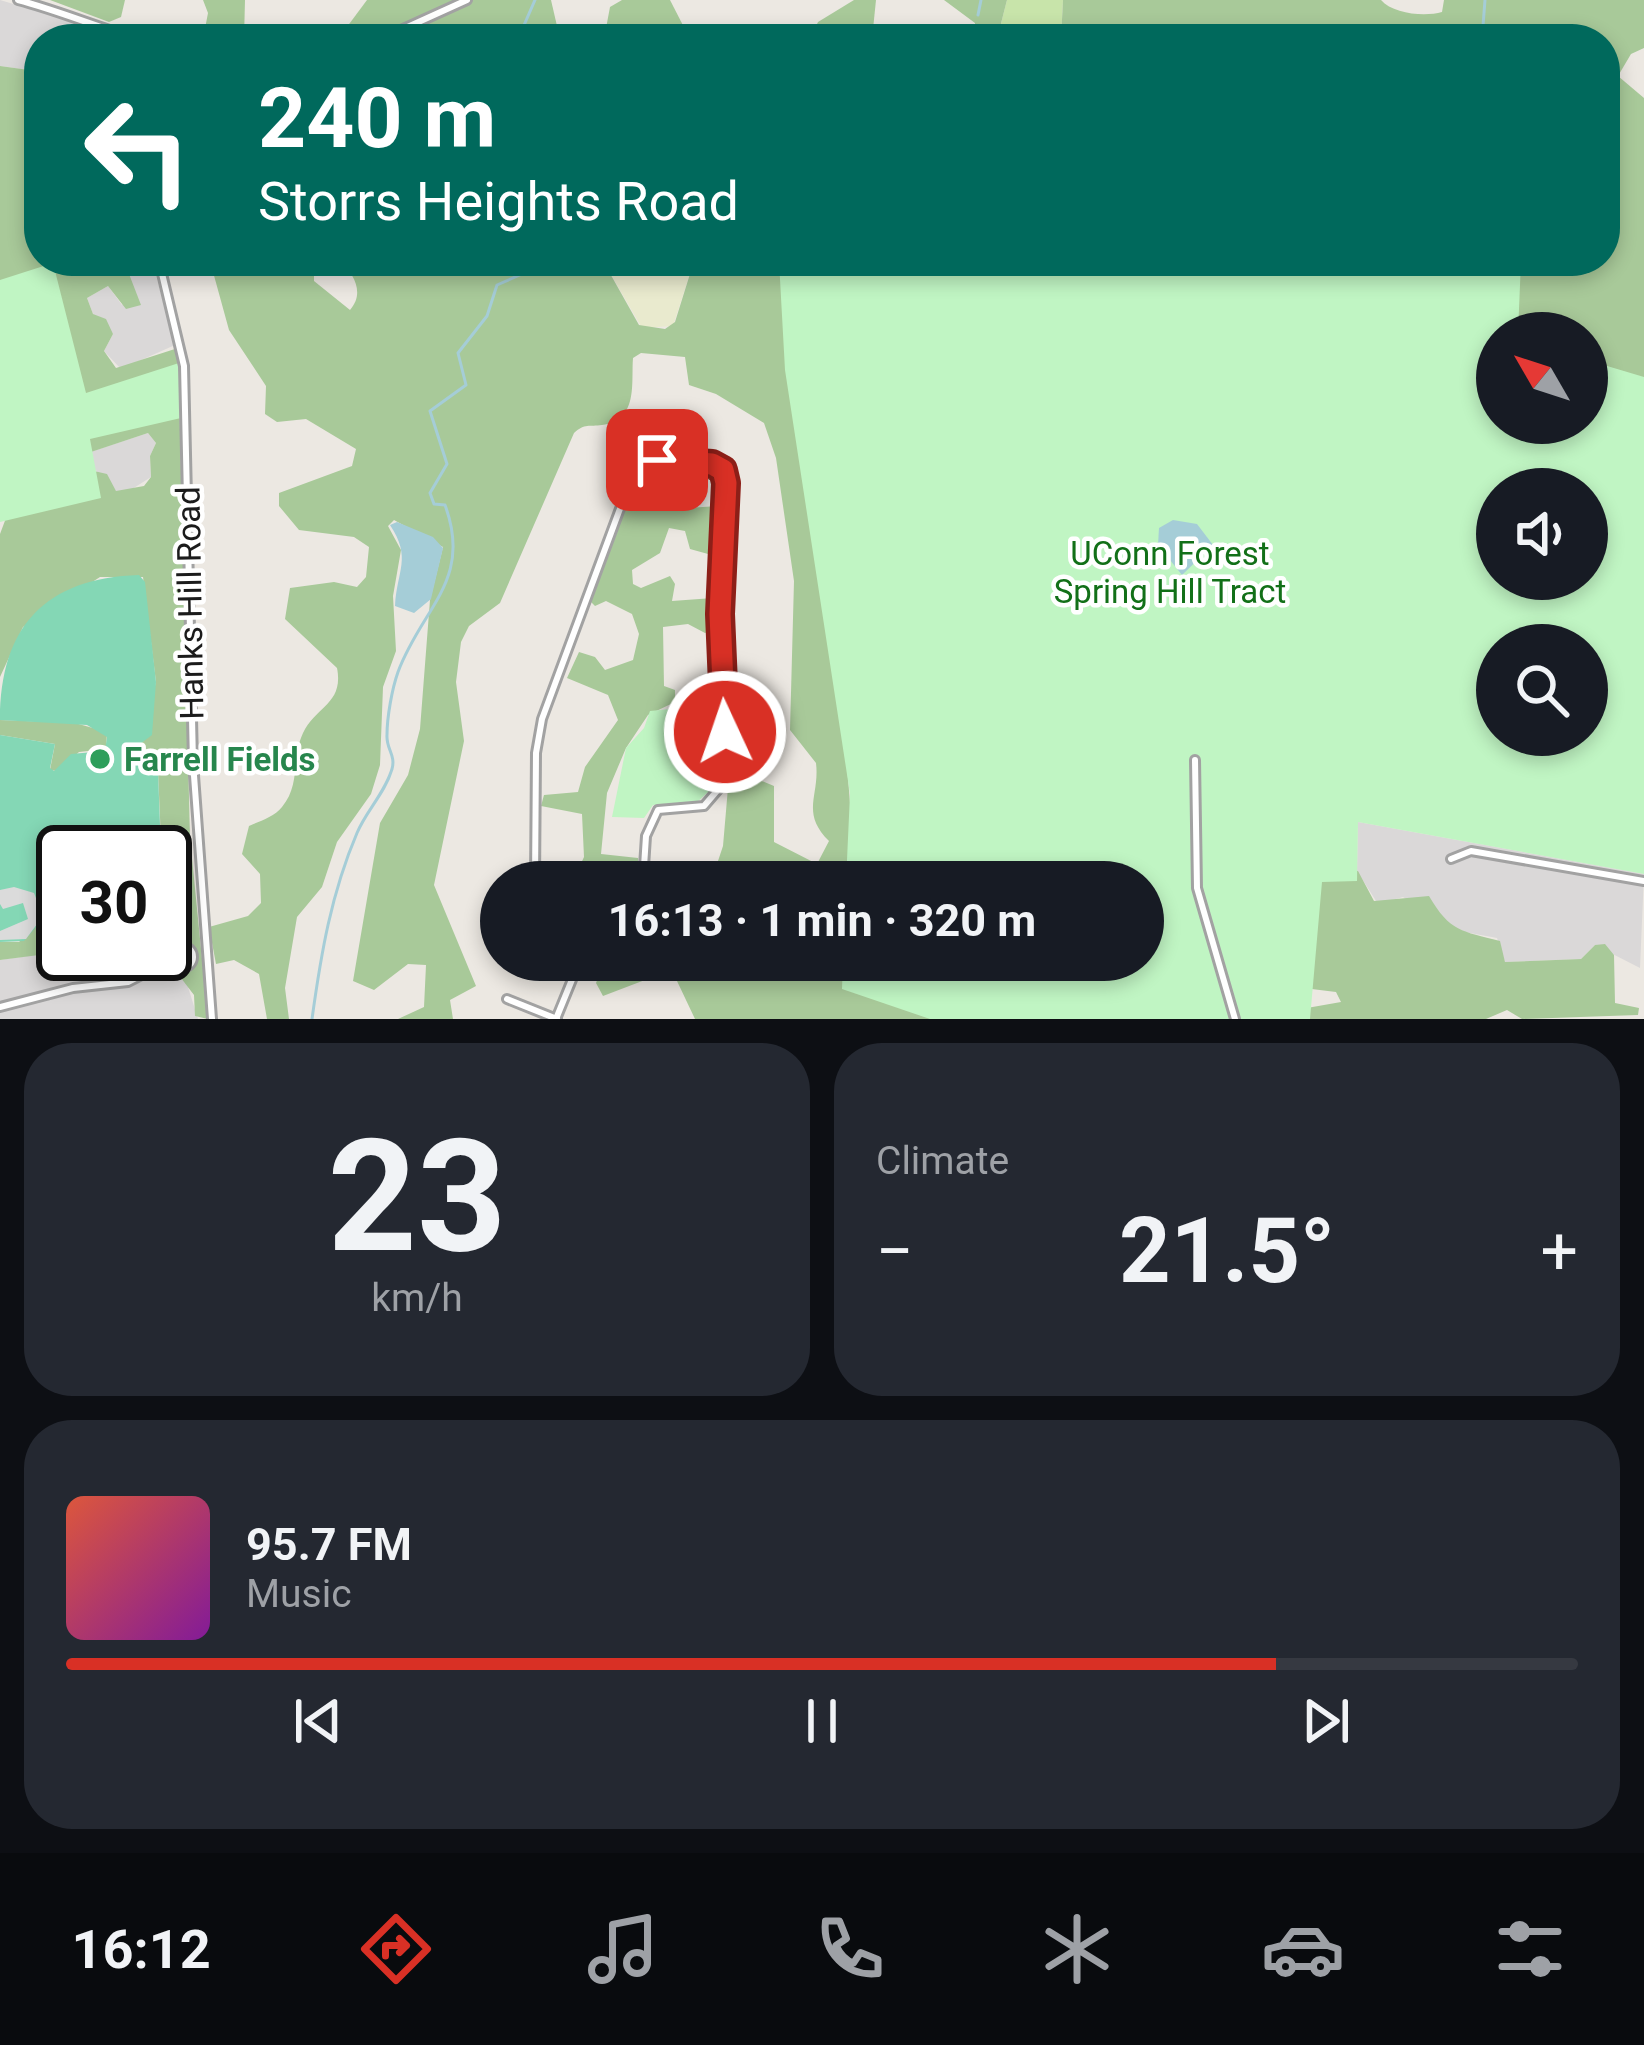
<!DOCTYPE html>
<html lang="en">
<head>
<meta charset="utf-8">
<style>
  :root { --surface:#171b24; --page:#242831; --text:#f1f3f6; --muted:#9ea1a6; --line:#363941; --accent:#d93025 }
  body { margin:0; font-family:Roboto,sans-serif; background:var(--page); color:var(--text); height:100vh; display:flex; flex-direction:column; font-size:45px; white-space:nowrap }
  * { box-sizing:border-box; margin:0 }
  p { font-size:39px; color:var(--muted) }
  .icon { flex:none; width:66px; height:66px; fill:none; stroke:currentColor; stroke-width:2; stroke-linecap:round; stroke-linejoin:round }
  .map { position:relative; height:1019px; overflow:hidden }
  .details { display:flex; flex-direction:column; gap:24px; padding:24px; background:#0d0f14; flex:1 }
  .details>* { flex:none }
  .banner { position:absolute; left:24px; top:24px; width:1596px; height:252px; border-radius:48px; box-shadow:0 6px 18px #0003; background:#00695c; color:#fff; overflow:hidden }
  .needle { width:78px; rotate:309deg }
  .tools { position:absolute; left:1476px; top:312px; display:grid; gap:24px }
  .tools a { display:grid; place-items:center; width:132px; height:132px; border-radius:50%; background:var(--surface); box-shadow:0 6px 18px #0003; font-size:60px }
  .speed { position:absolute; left:36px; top:825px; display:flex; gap:24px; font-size:60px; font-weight:700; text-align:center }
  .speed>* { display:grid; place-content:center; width:156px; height:156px; border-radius:50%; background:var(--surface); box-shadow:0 6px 18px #0003; line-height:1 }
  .speed .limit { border:6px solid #111; border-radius:18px; background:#fff; color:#111 }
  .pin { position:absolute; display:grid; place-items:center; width:102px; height:102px; color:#fff; margin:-51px; border-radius:24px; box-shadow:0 6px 18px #0006 }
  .me { position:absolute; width:132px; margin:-66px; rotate:357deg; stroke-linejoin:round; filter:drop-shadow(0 0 9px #0008) }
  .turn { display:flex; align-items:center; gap:42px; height:252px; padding:0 36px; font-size:54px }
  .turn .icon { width:156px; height:156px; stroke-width:2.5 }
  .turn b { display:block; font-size:84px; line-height:102px }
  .big { font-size:90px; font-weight:700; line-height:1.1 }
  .details .card { flex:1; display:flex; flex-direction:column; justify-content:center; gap:18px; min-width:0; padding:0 42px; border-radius:48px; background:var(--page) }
  .details .dial { align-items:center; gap:0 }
  .dial b { font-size:156px; line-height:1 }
  .song { display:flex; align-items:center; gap:36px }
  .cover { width:144px; height:144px; border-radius:18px; background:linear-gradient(135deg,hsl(10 70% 55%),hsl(290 70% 35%)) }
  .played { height:12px; border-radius:6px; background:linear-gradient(90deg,var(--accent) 80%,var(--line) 80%) }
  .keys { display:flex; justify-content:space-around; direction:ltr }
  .heat { display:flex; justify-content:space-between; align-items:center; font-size:66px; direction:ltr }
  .details .tiles { flex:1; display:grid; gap:24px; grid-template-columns:1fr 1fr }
  .card:last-child { grid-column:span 2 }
  .trip { position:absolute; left:480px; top:861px; width:684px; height:120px; border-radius:60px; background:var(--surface); box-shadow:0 6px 18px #0003; font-weight:700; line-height:120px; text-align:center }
  .tab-bar { display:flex; height:192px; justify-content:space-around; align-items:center; background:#090b0e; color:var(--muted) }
  .tab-bar .icon { width:84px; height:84px }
  .tab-bar .selected { color:var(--accent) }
  .tab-bar b { font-size:54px; color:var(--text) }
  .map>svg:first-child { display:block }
  .residential { fill:#dad8d8 }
  .farmland { fill:#e9eace }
  .grass { fill:#c8e4aa }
  .forest { fill:#a8c999; fill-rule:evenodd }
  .park { fill:#c0f5c3; fill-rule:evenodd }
  .pitch { fill:#84d7b5 }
  .parking { fill:#dbdbdb }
  .water { fill:#a5cdd7 }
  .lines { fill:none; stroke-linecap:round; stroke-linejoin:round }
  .stream { stroke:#a5cdd7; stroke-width:3 }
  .minor-casing { stroke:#a2a2a2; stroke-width:12 }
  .minor { stroke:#fff; stroke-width:6 }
  .route-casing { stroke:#8d1f18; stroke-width:30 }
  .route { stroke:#d93025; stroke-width:21 }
  .leisure-dot { fill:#2e9e5b; stroke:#fff; stroke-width:4.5 }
  .labels { text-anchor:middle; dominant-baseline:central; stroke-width:9; stroke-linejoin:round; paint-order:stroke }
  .park-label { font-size:33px; fill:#127018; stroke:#fff }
  .street-label { font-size:33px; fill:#1b1b1b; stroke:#fff }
  .leisure-label { font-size:33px; font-weight:bold; fill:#27864d; stroke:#fff; text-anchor:start }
</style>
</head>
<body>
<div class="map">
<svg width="1644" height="1019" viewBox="0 0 1644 1019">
  <rect width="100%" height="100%" fill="#ece8e2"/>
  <!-- residential -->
  <g class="residential">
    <path d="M0 0 84 25 93 39H39L29 70 0 66Z"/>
    <path d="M124 261H152L175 345 121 369 104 351 113 334 93 314 87 298 108 286 122 305 133 288Z"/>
    <path d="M148 433 156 443 150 456 151 477 129 491H116L81 455Z"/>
    <path d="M1358 822 1644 874 1640 968 1595 945 1581 959 1505 962 1497 938 1459 931 1403 897 1378 904 1357 871Z"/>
    <path d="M165 934 195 947 188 987 198 1019H0V960L39 954 55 936 63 938V954H165Z"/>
  </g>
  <!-- farmland -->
  <path class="farmland" d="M603 261H694L673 326 642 328Z"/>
  <!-- grass -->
  <path class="grass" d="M1007 0H1063L1061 39H997Z"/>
  <!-- forest -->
  <g class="forest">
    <path d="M50 0H125L121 17 109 22Z"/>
    <path d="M203 0H245L244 39H203L208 13Z"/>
    <path d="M367 0H551L560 39H338Z"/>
    <path d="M622 0H670L690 39H604L610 7Z"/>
    <path d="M854 0H876L872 39H810L818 22Z"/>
    <path d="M944 0H1007L997 39H975V23Z"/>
    <path d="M1063 0H1381C1393 14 1425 17 1442 12L1444 0H1644V48L1631 54 1618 76 1644 98V522L1608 450 842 705 851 815 1358 871 1374 901 1429 896C1450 932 1462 931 1500 941L1505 962 1581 959 1595 945 1605 944 1614 955 1615 1003 1639 1008 1638 1015 1522 1019 1507 1010 1486 1019H1245L1341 1002 1336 992 1279 985 1117 1019H695L677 981 658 975 603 996 596 983 605 960H1143V882H711L723 846 729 776 735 770 774 786V842L817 864 829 841C800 812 820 796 816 763L790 730 794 581 776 458 764 423 716 394 689 385 685 357 641 353 633 358C631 383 639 420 602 425 589 427 585 423 574 433L500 603 469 626 461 642 456 682 464 741 434 885 476 986 450 1000 453 1019H398L424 1007 426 965 408 964 374 990 353 981 380 823 408 775 420 729 430 600 443 547 394 520 388 526 401 550 393 596 396 651 383 687 380 765 371 794 337 842 322 887 297 917 285 988 289 1019H267L259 974 234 960 216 964 209 927 248 916 261 903 260 874 242 854 249 826C260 821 274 817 282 807 301 784 291 759 303 733 316 706 344 704 337 668L285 619 290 588 334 582 357 587 366 577 369 547 354 537 299 530 279 506V493L352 466 356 449 306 419 277 422 265 414 266 386 229 330 210 261H325L314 270V281L350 310C365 293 354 274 340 261H603L639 325 665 329 675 322 694 261H719L752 273 765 261H1605V39H1061ZM1497 333H1587V423H1497Z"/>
    <path d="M39 50V261H124L141 305 126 309 108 286 87 298 93 314 106 319 113 334 104 351 116 368 178 348 190 838 208 1019 195 1016 194 995 181 978 194 963 195 947 165 934 158 771 137 758 156 682 143 577H100L23 627 0 677V534L6 518 0 514V66L29 70ZM148 433 156 443 150 456 151 477 144 486 116 491 107 474 94 471 82 455Z"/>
    <path d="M650 466 668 468 655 491 657 510 718 506 714 548 708 554 690 549 685 531 669 528 660 553 632 570 633 584 641 588 670 576 675 584 672 601 713 598 717 629 705 633 688 624 663 627 664 686 675 690V702L648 715 626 748 607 793 601 854 638 858 639 882 614 873 589 878 577 872 584 857 582 814 541 806 544 795 578 792 585 767 618 720 608 695 567 678 579 652 595 657 605 670 633 660 639 634 632 614 606 601 595 606 591 602 635 482Z"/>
    <path d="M0 720 75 723 107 732 106 749 79 752 57 771 50 770 55 744 0 735Z"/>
    <path d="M63 910V938L53 937 39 955 0 960V942H19L44 918Z"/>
  </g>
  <!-- park -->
  <g class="park">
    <path d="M779 261H1521L1518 333H1497V423H1587V360L1644 377V874L1358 822 1357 881 1322 882 1310 1019H930L842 989 843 960H1143V882H846L850 794 785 370ZM1497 489H1587V579H1497ZM1497 645H1587V735H1497Z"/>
    <path d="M53 263 86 393 179 363 181 418 90 439 101 498 0 522V280Z"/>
    <path d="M670 709 719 711 715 786 696 803 653 805 644 818 612 817 626 748 644 728 650 711Z"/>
  </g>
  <!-- pitch -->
  <path class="pitch" d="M139 575 145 582 156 682 152 735 140 744 137 758 158 771 161 852H63V910L44 918 24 941 0 942V735L55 744 50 768 54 771 71 754 105 751 107 737 87 725 0 720C0 627 45 578 139 575Z"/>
  <!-- parking -->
  <path class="parking" d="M14 887 34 893 43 916 26 939 0 940V931L28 919 23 903 3 909 0 904V890Z"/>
  <!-- water -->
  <g class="water">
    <path d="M1173 520 1197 524 1213 545 1182 575 1158 545 1159 528Z"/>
    <path d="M397 522 433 537 443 548 431 599 414 613 395 606C397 570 412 558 390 525Z"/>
  </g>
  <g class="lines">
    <!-- stream -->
    <g class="stream">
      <path d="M978 15 981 0"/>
      <path d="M518 39 535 0"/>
      <path d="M1482 39 1485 0"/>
      <path d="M312 1019C321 954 331 894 357 833 366 811 385 793 392 769 396 755 386 749 387 735 387 717 392 689 398 672 422 607 473 581 445 505L434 504 430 493 447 464 430 411 466 385 458 353 487 316 497 285 522 274 520 261"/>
    </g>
    <!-- minor casing -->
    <g class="minor-casing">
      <g id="minor">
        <path d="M18 0C60 11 99 28 139 39"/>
        <path d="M381 39 467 0"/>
        <path d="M159 261 184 366 193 762 212 1019"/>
        <path d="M1195 760 1197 888 1235 1019"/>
        <path d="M1451 859 1471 851 1644 881"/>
        <path d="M535 882 536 753 542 719 621 506 643 465 693 461 723 470 726 483 720 564 722 785 704 806 658 810 646 836 643 882"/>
        <circle cx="182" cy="957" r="11"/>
        <path d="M507 999 557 1019"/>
        <path d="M0 1007 73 988 128 982 171 960"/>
        <path d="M556 1019 580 960"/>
      </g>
    </g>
    <!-- minor -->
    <use href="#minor" class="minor"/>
  </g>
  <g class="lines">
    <!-- route casing -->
    <g class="route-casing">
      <path id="route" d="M657 460 712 464 723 470 726 483 720 614 725 732"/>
    </g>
    <!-- route -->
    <use href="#route" class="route"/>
  </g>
  <!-- markers -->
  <circle class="leisure-dot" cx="100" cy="759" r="12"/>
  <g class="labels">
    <!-- park labels -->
    <g class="park-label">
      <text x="1170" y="553">UConn Forest<tspan x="1170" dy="38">Spring Hill Tract</tspan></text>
    </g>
    <!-- street labels -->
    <g class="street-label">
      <text transform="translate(190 603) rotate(-91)">Hanks Hill Road</text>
    </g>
    <!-- leisure labels -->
    <g class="leisure-label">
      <text x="124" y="759">Farrell Fields</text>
    </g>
  </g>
</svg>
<div class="tools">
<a><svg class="needle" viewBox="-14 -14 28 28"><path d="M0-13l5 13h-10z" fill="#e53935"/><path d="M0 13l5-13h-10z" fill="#9ea1a6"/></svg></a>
<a><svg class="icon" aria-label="sound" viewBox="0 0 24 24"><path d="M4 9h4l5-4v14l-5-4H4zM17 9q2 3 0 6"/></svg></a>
<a><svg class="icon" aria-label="search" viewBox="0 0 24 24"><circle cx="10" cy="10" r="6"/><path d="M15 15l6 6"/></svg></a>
</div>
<div class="speed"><div class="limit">30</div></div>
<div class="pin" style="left:657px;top:460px;background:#d93025"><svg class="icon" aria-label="arrive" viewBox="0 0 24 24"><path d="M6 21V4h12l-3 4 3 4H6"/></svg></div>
<svg class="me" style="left:725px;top:732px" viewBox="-20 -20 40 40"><circle r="17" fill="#d93025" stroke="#fff" stroke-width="3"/><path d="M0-11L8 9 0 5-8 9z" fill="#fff"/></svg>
<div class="trip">16:13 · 1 min · 320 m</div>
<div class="banner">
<div class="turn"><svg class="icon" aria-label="left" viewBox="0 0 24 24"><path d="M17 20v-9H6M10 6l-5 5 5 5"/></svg><div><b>240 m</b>Storrs Heights Road</div></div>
</div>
</div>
<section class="details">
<div class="tiles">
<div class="card dial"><b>23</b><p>km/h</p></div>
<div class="card"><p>Climate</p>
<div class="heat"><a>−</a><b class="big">21.5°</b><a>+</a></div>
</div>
<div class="card">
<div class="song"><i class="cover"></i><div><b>95.7 FM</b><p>Music</p></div></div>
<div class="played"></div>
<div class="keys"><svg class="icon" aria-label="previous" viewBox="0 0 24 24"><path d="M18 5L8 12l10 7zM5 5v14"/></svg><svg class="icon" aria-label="pause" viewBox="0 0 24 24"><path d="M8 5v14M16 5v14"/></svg><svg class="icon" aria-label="next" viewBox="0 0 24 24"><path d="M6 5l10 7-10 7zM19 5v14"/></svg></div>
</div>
</div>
</section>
<nav class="tab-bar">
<b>16:12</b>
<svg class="icon selected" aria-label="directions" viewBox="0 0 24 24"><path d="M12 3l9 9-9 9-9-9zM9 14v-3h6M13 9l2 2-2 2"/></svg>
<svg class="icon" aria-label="music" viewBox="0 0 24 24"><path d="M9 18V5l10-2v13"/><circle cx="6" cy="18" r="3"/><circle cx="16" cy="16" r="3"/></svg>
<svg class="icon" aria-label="phone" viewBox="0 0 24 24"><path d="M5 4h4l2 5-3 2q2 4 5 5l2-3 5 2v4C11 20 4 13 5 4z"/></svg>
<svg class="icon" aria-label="climate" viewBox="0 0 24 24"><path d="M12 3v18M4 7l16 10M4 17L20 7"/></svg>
<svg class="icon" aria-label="car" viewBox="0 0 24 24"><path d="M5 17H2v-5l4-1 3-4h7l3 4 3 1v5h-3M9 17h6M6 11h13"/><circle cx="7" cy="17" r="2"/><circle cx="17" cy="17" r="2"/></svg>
<svg class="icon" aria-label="filters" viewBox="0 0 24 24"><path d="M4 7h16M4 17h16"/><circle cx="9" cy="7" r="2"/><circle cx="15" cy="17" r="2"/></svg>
</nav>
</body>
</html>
